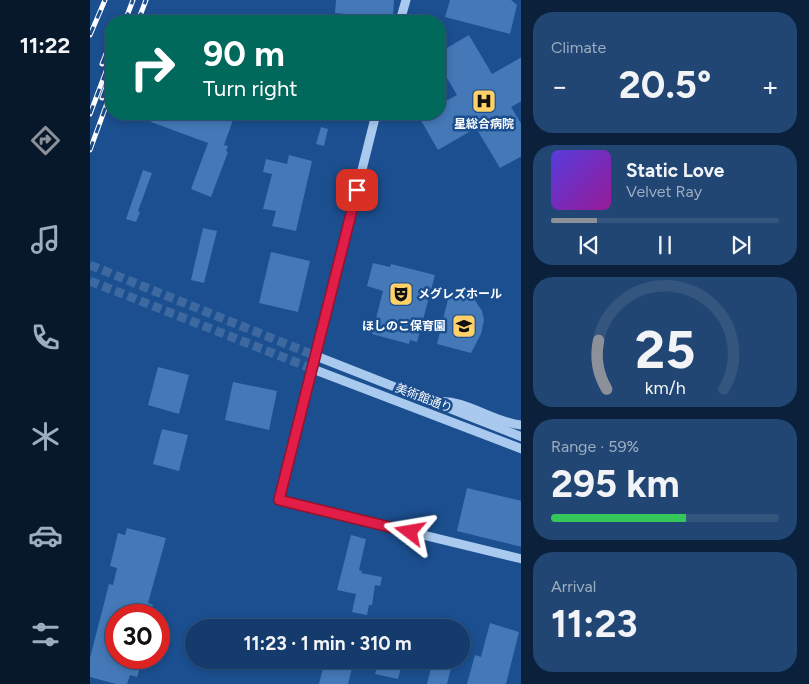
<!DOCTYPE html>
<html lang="en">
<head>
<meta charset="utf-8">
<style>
  :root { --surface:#143b6b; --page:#214673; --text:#f1f3f6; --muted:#9dadc1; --line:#33557e; --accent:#8c9099 }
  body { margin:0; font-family:Figtree,"Noto Sans JP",sans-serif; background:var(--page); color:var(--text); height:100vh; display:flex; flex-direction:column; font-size:19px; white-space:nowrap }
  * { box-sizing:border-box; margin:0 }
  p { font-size:16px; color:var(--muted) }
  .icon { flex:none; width:28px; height:28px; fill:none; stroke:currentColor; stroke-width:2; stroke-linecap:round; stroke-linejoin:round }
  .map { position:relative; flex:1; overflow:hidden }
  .side { display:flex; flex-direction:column; gap:12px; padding:12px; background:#0b203b; width:288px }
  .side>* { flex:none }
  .banner { position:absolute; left:15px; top:15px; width:341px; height:105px; border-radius:20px; box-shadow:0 2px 8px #0003,0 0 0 1px var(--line); background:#00695c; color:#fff; overflow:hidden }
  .speed { position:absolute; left:15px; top:604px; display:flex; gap:10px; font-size:25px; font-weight:700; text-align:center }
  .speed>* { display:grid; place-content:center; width:65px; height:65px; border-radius:50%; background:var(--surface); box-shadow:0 2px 8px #0003,0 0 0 1px var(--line); line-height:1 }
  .speed .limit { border:8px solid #d22; background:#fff; color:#111 }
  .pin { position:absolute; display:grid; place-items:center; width:42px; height:42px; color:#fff; margin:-21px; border-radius:10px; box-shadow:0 2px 8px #0006 }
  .me { position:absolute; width:55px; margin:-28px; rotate:284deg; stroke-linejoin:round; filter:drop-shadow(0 0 4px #0008) }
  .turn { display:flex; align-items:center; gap:18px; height:105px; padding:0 15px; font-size:22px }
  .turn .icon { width:65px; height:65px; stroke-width:2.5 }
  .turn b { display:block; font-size:35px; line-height:42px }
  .big { font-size:38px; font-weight:700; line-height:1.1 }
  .side .card { flex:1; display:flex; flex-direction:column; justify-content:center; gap:8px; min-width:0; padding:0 18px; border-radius:20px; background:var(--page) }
  .side .dial { align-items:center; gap:0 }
  .dial svg { height:130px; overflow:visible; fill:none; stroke:var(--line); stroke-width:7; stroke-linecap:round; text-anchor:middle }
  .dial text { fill:var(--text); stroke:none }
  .song { display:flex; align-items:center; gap:15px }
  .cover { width:60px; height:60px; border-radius:8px; background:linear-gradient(135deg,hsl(250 70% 55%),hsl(300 70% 35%)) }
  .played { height:5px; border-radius:2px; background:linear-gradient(90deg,var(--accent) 20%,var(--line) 20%) }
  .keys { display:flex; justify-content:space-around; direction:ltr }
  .heat { display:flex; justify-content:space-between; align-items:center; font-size:28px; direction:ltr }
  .charge { height:8px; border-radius:4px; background:linear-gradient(90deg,#34c759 59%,var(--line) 0) }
  .trip { position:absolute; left:95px; top:619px; width:285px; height:50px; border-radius:25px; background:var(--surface); box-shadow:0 2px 8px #0003,0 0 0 1px var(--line); font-weight:700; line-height:50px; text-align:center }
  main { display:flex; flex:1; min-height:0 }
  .menu { display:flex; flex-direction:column; width:90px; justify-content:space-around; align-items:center; background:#08182b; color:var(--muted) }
  .menu .icon { width:35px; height:35px }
  .menu .active { color:var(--accent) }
  .menu b { font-size:22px; color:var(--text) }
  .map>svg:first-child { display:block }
  .building { fill:#4478b7 }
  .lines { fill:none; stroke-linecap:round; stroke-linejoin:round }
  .minor-tunnel { stroke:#3d69a0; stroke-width:9; stroke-dasharray:9 4.5; stroke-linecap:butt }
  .minor { stroke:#a9c9ee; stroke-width:9 }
  .rail-casing { stroke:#fff; stroke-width:5 }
  .rail { stroke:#1b4f8f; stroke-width:3; stroke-dasharray:9; stroke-linecap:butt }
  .route-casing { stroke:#92132f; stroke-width:12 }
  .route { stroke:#e11d48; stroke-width:9 }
  .labels { text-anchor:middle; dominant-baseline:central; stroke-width:5; stroke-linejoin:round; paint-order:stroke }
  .poi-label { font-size:12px; font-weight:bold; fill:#fff; stroke:#1b4f8f }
  .street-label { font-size:12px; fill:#fff; stroke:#1b4f8f }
</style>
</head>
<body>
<main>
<nav class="menu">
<b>11:22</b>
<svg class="icon active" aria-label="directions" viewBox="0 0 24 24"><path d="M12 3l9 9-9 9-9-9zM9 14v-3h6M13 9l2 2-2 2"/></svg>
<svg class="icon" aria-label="music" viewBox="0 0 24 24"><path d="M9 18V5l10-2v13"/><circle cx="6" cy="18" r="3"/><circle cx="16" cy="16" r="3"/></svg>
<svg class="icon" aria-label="phone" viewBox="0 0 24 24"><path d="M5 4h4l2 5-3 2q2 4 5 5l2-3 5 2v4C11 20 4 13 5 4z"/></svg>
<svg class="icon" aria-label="climate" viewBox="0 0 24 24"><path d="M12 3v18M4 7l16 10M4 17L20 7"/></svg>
<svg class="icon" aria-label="car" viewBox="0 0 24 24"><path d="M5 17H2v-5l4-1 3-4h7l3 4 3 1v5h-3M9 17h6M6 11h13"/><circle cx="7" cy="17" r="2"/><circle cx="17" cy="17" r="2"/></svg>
<svg class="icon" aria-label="filters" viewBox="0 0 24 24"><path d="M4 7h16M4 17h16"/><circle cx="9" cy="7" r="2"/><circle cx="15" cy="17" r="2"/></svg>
</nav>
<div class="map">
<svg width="432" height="684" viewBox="0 0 432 684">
  <rect width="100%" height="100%" fill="#1b4f8f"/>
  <!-- building -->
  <g class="building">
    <path d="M246 0H304L303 18 245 13Z"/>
    <path d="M360 0H421L427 5 420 34 355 17Z"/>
    <path d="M379 35 402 74 432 57V101L421 107 432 125V156L410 168 386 128 348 150 329 117 334 114H350V104L367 95 350 66V52Z"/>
    <path d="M63 114H125L143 120 134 145 138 146 136 151 138 152 121 197 101 189 118 143 61 122Z"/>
    <path d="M231 127 238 129 234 146 226 144Z"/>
    <path d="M199 155 222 161 206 231 182 226 186 211 173 209 182 174 173 172 176 159 197 164Z"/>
    <path d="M53 170 62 173 48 211 50 212 46 222 36 219Z"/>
    <path d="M113 228 127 231 114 283 101 280Z"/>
    <path d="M181 252 220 261 208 312 169 303Z"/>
    <path d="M283 263 300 267 301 264 345 275 327 342 320 340 319 344 282 334 293 291 277 286Z"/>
    <path d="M360 291 374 293 384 299 392 311 394 320 391 334 381 353 347 344Z"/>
    <path d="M68 367 99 375 89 414 58 405Z"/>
    <path d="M143 382 187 391 179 430 135 420Z"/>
    <path d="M72 429 98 435 89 471 63 464Z"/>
    <path d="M377 488 432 501V547L367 531Z"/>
    <path d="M37 528 76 538 58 603 63 605 60 615H26V658H44L42 666 50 668 47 677 40 675 37 684H26L0 677V658L19 584 23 585 27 568 20 566 28 533 35 535Z"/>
    <path d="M261 535 276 539 269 570 272 571 271 573 292 577 290 586 285 585 282 605H279L277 615 262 612 266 594 247 590Z"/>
    <path d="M239 619 261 625V628H237Z"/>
    <path d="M400 623 429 632 416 684H377L385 655 391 657Z"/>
    <path d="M235 660H245L263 664 258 684H229Z"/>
    <path d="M271 660H313L308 679 285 674 287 667 271 663Z"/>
    <path d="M343 660H363L357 684H337Z"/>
  </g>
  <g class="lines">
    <!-- minor-tunnel -->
    <g class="minor-tunnel">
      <path d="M0 265 231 358"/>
      <path d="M0 281 228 371"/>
    </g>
    <!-- minor -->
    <g class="minor">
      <path d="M310 21 316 0"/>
      <path d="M286 114 189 500 432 559"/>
      <path d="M231 358 432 437"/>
      <path d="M228 371 432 449"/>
      <path d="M347 402C374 398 404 423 432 425"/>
    </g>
    <!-- rail casing -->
    <g class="rail-casing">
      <g id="rail">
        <path d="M35 21 43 0"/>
        <path d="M48 21 56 0"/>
        <path d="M0 35 15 0"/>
        <path d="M12 64 21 41"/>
        <path d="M12 98 21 74"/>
        <path d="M0 114 21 58"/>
        <path d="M0 150 21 92"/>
      </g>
    </g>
    <!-- rail -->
    <use href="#rail" class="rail"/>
  </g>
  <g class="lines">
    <!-- route casing -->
    <g class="route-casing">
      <path id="route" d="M267 190 189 500 320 532"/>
    </g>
    <!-- route -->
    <use href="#route" class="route"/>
  </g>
  <!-- icons -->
  <defs>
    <g id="hospital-square" transform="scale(1.25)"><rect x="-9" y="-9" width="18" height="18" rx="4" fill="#ffd166" stroke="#1b4f8f"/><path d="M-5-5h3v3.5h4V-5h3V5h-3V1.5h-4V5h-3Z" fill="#111"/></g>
    <g id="theatre-square" transform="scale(1.25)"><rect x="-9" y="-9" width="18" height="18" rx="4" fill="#ffd166" stroke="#1b4f8f"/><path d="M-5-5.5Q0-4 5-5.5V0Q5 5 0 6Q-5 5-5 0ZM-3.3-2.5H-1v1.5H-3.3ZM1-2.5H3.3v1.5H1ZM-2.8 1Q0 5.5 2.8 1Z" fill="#111"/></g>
    <g id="school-square" transform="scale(1.25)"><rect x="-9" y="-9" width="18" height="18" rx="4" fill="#ffd166" stroke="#1b4f8f"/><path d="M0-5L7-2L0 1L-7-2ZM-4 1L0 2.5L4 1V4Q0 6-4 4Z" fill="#111"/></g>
  </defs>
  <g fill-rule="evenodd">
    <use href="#hospital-square" x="394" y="101"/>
    <use href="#theatre-square" x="311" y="294"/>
    <use href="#school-square" x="374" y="326"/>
  </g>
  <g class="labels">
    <!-- poi labels -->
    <g class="poi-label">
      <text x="394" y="124">星総合病院</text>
      <text x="328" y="294" text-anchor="start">メグレズホール</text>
      <text x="356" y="326" text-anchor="end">ほしのこ保育園</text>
    </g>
    <!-- street labels -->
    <g class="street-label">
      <text transform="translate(334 398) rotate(21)">美術館通り</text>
    </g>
  </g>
</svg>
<div class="speed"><div class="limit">30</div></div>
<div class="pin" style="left:267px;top:190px;background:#d93025"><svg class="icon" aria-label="arrive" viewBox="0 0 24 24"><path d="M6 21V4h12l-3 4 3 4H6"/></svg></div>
<svg class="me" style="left:320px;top:532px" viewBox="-20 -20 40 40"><path d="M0-17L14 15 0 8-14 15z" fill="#e11d48" stroke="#fff" stroke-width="4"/></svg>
<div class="trip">11:23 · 1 min · 310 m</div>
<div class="banner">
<div class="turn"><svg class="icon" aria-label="right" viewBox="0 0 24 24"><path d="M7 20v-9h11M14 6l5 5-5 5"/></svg><div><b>90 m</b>Turn right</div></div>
</div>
</div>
<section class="side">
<div class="card"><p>Climate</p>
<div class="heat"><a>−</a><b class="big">20.5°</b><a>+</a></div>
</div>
<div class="card">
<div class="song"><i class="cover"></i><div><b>Static Love</b><p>Velvet Ray</p></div></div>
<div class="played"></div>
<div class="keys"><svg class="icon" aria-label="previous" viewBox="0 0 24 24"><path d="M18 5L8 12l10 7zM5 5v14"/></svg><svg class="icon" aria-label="pause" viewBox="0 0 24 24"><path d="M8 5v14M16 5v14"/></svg><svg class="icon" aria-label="next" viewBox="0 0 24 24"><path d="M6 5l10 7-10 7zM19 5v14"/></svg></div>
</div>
<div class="card dial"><svg viewBox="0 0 100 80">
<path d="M14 69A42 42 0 1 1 86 69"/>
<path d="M14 69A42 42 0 0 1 9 39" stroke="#8c9099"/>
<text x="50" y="56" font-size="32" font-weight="700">25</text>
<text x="50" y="72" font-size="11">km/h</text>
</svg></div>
<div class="card"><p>Range · 59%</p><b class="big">295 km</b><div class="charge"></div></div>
<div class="card"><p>Arrival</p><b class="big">11:23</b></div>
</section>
</main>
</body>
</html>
